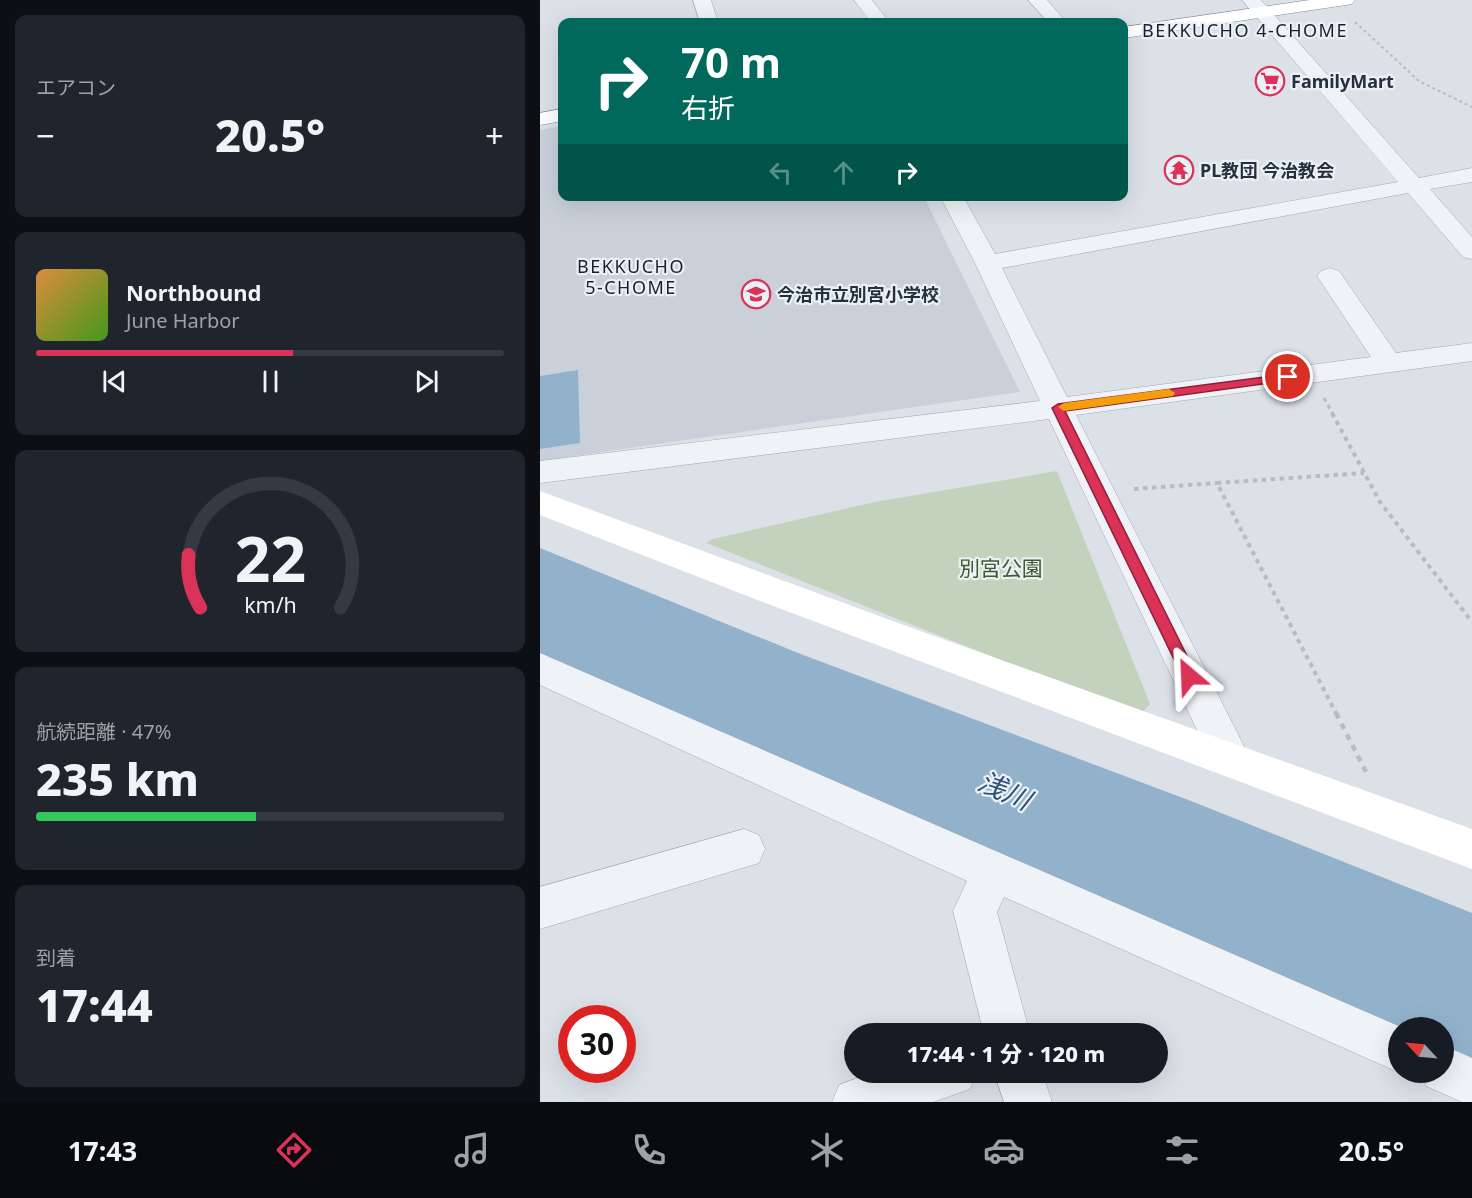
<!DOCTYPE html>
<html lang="ja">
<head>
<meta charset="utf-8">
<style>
  :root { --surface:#171b24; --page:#20242c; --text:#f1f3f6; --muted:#9ea1a6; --line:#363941; --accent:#db3258 }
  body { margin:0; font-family:"Noto Sans","Noto Sans JP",sans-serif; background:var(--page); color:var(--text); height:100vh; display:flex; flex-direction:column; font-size:22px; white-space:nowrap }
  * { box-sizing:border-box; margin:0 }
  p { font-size:20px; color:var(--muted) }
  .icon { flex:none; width:33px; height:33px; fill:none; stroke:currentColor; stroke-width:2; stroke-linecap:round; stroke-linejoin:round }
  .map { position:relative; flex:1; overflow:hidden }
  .sheet { display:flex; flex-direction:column; gap:15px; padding:15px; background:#0d0f14; width:540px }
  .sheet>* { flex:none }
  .guide { position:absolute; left:18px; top:18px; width:570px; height:183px; border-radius:12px; box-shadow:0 6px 24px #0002; background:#00695c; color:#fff; overflow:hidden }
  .needle { width:39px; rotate:296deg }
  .controls { position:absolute; left:848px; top:1017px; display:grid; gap:12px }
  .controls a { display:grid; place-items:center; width:66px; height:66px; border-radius:50%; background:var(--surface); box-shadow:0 6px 24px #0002; font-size:30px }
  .speed { position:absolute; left:18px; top:1005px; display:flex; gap:12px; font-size:30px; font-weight:700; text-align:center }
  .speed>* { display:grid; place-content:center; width:78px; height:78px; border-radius:50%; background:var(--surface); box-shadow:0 6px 24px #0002; line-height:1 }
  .speed .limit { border:9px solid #d22; background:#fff; color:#111 }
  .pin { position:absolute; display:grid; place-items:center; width:51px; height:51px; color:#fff; margin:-26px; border:3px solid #fff; border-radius:50%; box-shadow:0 2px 6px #0007 }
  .me { position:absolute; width:66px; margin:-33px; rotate:334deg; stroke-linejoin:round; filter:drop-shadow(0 0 4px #0008) }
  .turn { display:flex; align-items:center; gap:21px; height:126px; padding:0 24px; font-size:27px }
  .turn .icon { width:78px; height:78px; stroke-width:2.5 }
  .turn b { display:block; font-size:42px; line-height:51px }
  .lanes { display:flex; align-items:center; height:57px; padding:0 24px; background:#0003; justify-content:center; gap:30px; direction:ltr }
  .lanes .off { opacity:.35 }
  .big { font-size:45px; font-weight:800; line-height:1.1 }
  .sheet .tile { flex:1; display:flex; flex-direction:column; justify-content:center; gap:9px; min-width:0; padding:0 21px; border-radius:12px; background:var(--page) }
  .sheet .dial { align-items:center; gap:0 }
  .dial svg { height:156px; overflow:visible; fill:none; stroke:var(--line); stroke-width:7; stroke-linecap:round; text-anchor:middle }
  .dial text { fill:var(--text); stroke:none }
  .song { display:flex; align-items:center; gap:18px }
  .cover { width:72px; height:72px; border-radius:9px; background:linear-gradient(135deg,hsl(30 70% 55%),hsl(100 70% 35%)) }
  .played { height:6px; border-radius:3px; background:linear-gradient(90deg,var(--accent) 55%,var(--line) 55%) }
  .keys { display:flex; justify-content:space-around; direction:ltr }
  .heat { display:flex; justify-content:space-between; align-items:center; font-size:33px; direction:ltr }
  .charge { height:9px; border-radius:4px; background:linear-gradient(90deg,#34c759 47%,var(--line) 0) }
  .trip { position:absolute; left:304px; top:1023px; width:324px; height:60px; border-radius:30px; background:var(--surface); box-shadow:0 6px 24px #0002; font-weight:800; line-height:60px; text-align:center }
  .menu { display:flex; height:96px; justify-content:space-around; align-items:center; background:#090b0e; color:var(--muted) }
  .menu .icon { width:42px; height:42px }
  .menu .active { color:var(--accent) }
  .menu b { font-size:27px; color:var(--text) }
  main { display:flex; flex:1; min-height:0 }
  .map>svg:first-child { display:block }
  .built { fill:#c9d0da }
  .green { fill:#c3d2bc }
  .water { fill:#92b2cc }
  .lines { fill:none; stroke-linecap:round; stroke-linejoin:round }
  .street-casing { stroke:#a1a8b2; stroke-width:1 }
  .highway-casing { stroke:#8290a0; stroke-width:1 }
  .path-far3 { stroke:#b6bcc3; stroke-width:2; stroke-dasharray:3 3; stroke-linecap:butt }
  .path-far2 { stroke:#b6bcc3; stroke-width:3; stroke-dasharray:4 4; stroke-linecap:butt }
  .path-far1 { stroke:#b6bcc3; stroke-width:4; stroke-dasharray:4.5 4.5; stroke-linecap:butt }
  .path { stroke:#b6bcc3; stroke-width:4.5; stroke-dasharray:6 6; stroke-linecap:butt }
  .street { fill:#eff2f6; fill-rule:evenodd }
  .secondary { fill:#fff; fill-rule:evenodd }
  .highway { fill:#fff; fill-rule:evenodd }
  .route { fill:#db3258; stroke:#8e2039; stroke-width:1.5 }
  .slow { fill:#f59e0b }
  .labels { text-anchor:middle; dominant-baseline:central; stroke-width:4.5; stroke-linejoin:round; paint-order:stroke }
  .far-neighbourhood-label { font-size:18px; letter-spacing:1.5px; fill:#172130; stroke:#ebf0f5 }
  .far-poi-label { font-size:18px; font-weight:bold; fill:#24303f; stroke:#ebf0f5; text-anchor:start }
  .park-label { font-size:21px; fill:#3c5c30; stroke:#ebf0f5 }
  .near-water-label { font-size:27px; font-style:italic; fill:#2a5277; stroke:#ebf0f5 }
</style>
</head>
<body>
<main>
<section class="sheet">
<div class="tile"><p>エアコン</p>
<div class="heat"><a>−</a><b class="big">20.5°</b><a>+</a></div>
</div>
<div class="tile">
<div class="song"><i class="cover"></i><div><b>Northbound</b><p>June Harbor</p></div></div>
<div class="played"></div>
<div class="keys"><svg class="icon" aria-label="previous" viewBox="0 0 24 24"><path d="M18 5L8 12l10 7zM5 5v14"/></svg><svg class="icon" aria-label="pause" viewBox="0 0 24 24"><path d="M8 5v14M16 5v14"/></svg><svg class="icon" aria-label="next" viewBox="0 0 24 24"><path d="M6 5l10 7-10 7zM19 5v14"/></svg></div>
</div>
<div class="tile dial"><svg viewBox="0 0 100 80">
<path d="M14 69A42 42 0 1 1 86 69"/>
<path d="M14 69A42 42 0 0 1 8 42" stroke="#db3258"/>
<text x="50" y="56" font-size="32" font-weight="700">22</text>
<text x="50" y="72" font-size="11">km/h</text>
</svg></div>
<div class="tile"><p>航続距離 · 47%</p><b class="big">235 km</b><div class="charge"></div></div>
<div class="tile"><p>到着</p><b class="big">17:44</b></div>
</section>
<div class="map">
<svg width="932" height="1102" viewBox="0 0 932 1102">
  <rect width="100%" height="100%" fill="#dce1e8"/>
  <!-- built -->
  <path class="built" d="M22 126V196L384 197 480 392 0 461V130Z"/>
  <!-- green -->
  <path class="green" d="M517 471 610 704 600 715 166 543 173 539 335 502Z"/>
  <!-- water -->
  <g class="water">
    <path d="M38 370 40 443 0 449V376Z"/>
    <path d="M0 548 258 653 651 801 932 913V1064L903 1051V1028H858L0 659Z"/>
  </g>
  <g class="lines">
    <!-- street casing -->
    <g class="street-casing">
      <g id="street">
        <path d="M153 0H171L178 22H160Z"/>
        <path d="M314 0H332L346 18 343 22H323L327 17Z"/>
        <path d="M488 0H507L526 22H508Z"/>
        <path d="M702 0H721L879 178 932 168V182L890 189 932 237V259L923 257 868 193 462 268 527 397 831 357 777 276 781 271 790 268 799 271 856 353 932 343V361L536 415 704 746 709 758 704 770 690 775 676 770 509 419 0 483V461L500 401 435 263 400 196H423L455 254 858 182Z"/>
        <path d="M0 653 863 1028H858V1072L464 897 457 912 490 1034H444L413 911 427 881 0 685Z"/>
        <path d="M204 829 219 835 225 849 219 863 0 929V887Z"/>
        <path d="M903 1045 932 1058V1102H922L886 1086 881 1072H903Z"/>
        <path d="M333 1072H437L430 1089 393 1102H292L299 1085Z"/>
        <path d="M454 1072H502L512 1102H464Z"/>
      </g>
    </g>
    <!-- highway casing -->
    <g class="highway-casing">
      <g id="highway">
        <path d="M770 0H815L812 4 806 5 584 38V27Z"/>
        <path d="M22 109V121L0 125V113Z"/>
      </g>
    </g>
    <!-- path-far3 -->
    <path class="path-far3" d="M815 22 879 81 932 107"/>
    <!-- path-far2 -->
    <path class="path-far2" d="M784 398 793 414"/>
    <!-- path-far1 -->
    <g class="path-far1">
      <path d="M792 413 840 502 932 622"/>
      <path d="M594 489 677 483"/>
      <path d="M797 715 677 483 824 473"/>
    </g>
    <!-- path -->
    <path class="path" d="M796 713 826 772"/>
    <!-- street -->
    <use href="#street" class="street"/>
    <!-- secondary -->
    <path class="secondary" d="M0 491 361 624 932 829V869L220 601 0 515Z"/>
    <!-- highway -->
    <use href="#highway" class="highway"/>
  </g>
  <!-- route -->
  <path class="route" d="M748 374 752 375V380L525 411 657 676 655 680 649 682 644 680 512 408 518 404Z"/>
  <!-- slow -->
  <path class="slow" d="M629 389 635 393 633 396 524 411 518 407 524 403Z"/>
  <!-- icons -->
  <defs>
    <g id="supermarket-ring" transform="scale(1.5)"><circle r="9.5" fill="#ebf0f5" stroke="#db3258" stroke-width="1.5"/><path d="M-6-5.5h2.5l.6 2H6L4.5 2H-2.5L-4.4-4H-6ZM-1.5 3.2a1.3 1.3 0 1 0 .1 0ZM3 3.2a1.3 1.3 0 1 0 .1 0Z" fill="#db3258"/></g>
    <g id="temple-ring" transform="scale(1.5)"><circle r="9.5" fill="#ebf0f5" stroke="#db3258" stroke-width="1.5"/><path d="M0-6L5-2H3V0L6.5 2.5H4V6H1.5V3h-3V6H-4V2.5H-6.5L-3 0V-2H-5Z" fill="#db3258"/></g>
    <g id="school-ring" transform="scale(1.5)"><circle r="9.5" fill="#ebf0f5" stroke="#db3258" stroke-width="1.5"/><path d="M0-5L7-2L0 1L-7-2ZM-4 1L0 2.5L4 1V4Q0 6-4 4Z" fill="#db3258"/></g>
  </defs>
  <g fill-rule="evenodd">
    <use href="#supermarket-ring" x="730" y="81"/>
    <use href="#temple-ring" x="639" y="170"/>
    <use href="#school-ring" x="216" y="294"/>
  </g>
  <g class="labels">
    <!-- far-neighbourhood labels -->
    <g class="far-neighbourhood-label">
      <text x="705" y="30">BEKKUCHO 4-CHOME</text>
      <text x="91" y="266">BEKKUCHO<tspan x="91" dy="21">5-CHOME</tspan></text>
    </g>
    <!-- far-poi labels -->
    <g class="far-poi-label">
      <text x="751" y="81">FamilyMart</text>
      <text x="660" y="170">PL教団 今治教会</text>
      <text x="237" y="294">今治市立別宮小学校</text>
    </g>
    <!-- park labels -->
    <g class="park-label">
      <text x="461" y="568">別宮公園</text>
    </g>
    <!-- near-water labels -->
    <g class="near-water-label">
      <text transform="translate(465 790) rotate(24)">浅川</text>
    </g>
  </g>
</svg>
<div class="controls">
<a><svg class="needle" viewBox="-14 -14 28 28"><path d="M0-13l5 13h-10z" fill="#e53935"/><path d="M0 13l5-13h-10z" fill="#9ea1a6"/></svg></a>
</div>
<div class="speed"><div class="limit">30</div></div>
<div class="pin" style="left:748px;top:377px;background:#d93025"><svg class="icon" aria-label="arrive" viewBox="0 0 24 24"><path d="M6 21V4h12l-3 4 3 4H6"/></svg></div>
<svg class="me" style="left:649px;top:676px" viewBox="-20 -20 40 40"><path d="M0-17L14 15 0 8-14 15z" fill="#db3258" stroke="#fff" stroke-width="4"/></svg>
<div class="trip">17:44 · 1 分 · 120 m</div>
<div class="guide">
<div class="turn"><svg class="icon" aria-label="right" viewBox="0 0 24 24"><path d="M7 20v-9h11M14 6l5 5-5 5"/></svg><div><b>70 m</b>右折</div></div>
<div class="lanes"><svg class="icon off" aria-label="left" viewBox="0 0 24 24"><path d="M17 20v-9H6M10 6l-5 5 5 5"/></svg><svg class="icon off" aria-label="ahead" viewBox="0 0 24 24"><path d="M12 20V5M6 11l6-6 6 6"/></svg><svg class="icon" aria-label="right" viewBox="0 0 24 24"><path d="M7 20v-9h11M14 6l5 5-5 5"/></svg></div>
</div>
</div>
</main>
<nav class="menu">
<b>17:43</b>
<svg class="icon active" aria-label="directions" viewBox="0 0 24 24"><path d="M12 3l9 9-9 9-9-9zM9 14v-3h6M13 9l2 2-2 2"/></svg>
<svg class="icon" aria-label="music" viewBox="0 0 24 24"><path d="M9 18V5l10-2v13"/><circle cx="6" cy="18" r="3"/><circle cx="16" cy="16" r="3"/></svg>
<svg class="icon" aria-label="phone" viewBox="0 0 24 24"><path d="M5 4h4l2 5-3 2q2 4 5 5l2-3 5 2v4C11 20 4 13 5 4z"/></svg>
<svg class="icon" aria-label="climate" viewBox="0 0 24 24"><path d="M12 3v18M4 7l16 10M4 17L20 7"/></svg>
<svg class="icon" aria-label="car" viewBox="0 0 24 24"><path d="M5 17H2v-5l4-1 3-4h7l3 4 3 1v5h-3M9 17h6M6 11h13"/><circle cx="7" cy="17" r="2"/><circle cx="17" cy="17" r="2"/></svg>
<svg class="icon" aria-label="filters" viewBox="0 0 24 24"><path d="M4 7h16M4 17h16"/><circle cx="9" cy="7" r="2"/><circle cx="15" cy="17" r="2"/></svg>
<b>20.5°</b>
</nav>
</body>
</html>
